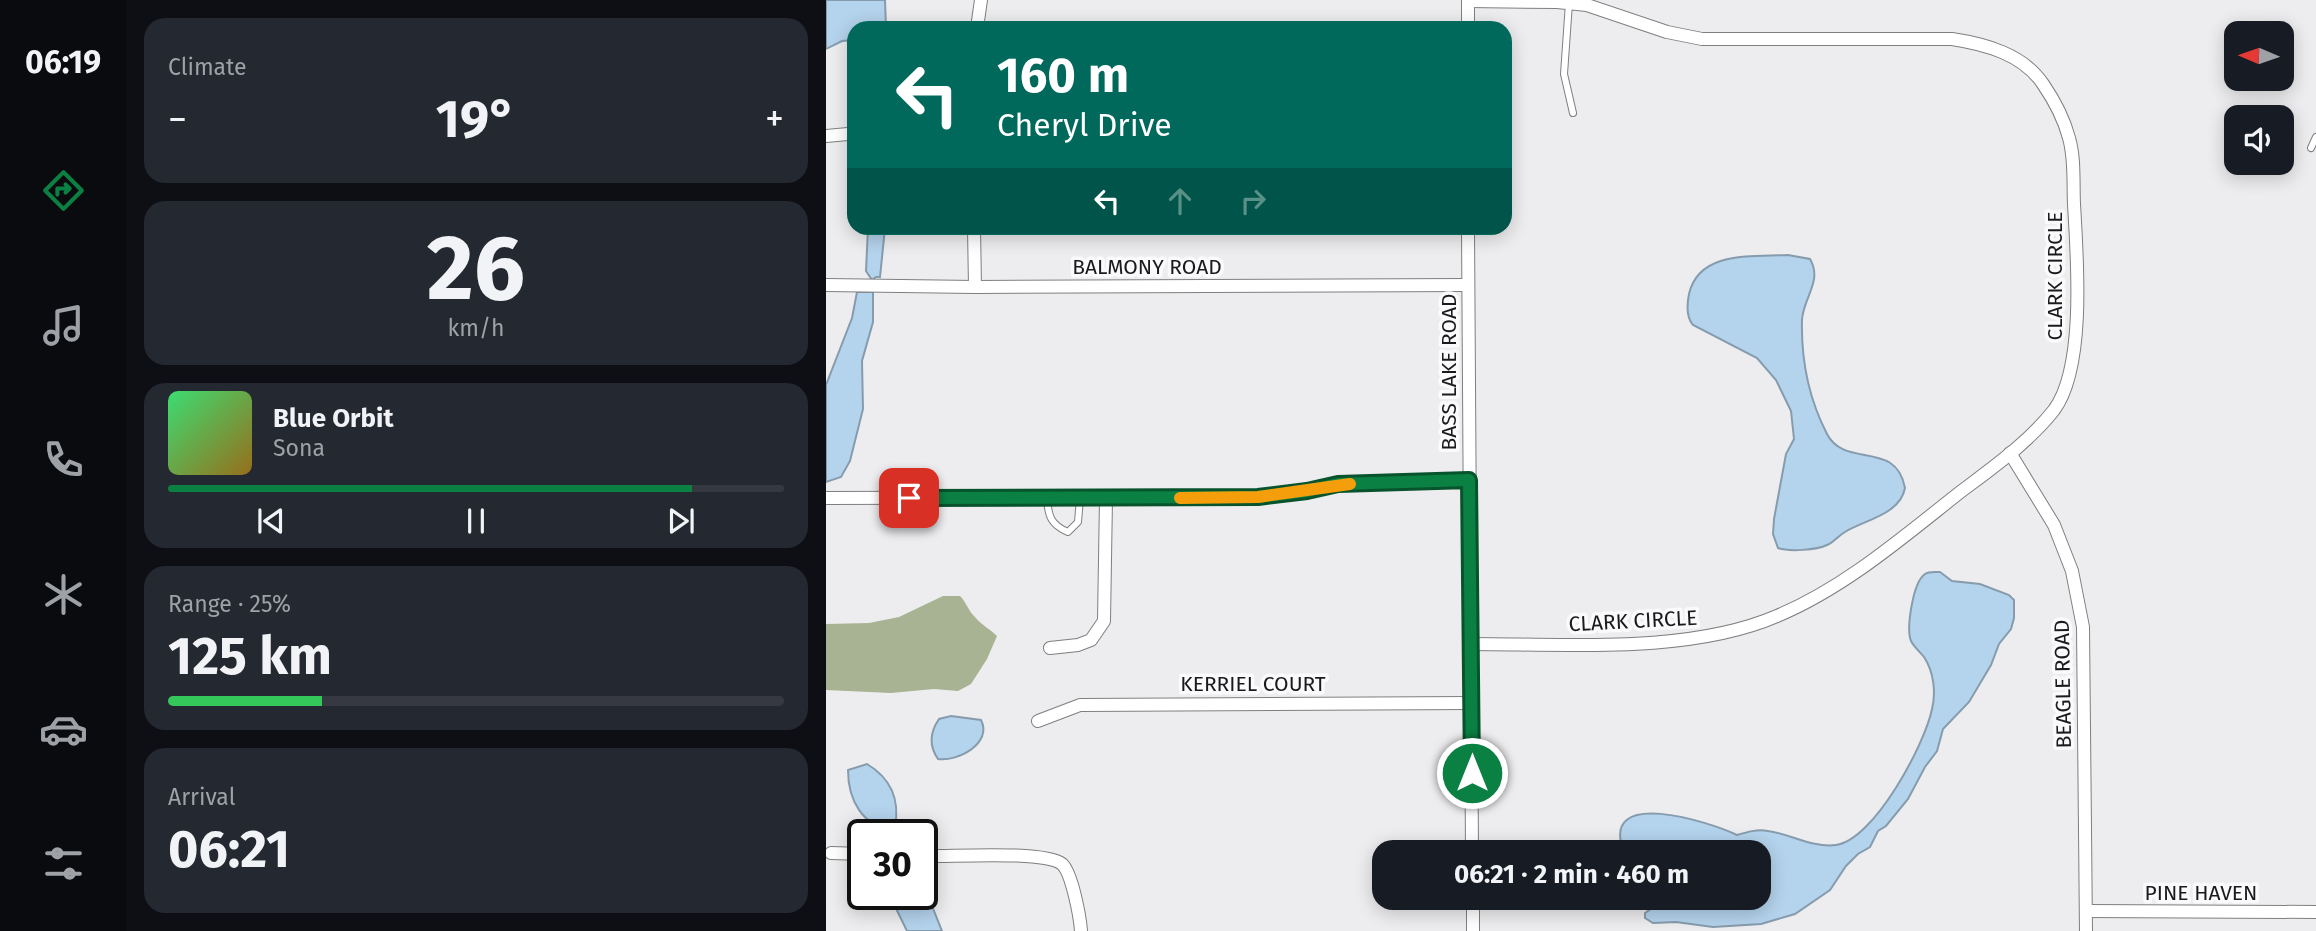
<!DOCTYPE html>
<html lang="en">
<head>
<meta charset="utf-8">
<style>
  :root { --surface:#171b24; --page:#242831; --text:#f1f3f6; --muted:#9ea1a6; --line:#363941; --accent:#0b8043 }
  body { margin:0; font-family:"Fira Sans",sans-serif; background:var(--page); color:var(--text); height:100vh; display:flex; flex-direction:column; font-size:26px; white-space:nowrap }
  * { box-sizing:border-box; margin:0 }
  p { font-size:23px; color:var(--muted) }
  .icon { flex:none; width:38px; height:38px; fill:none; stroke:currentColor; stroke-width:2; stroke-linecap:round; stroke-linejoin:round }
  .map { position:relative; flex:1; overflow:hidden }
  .sheet { display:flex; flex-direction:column; gap:18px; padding:18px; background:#0d0f14; width:700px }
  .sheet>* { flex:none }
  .hud { position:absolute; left:21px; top:21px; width:665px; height:214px; border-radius:21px; box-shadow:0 4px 18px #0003; background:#00695c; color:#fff; overflow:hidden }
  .needle { width:46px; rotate:272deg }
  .controls { position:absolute; left:1398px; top:21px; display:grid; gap:14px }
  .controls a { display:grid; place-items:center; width:70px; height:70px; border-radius:14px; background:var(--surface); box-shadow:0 4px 18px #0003; font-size:35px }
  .speed { position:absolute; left:21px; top:819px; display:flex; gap:14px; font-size:35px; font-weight:700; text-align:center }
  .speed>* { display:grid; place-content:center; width:91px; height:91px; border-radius:50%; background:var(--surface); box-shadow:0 4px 18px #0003; line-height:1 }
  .speed .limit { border:4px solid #111; border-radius:10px; background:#fff; color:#111 }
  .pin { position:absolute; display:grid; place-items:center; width:60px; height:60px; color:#fff; margin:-30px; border-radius:14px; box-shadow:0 4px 10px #0006 }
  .me { position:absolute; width:77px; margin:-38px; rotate:0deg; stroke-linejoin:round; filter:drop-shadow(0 0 5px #0008) }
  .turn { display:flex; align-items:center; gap:24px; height:147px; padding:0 35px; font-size:32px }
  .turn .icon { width:91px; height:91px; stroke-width:2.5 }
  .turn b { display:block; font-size:49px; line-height:60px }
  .lanes { display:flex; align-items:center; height:66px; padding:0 35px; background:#0003; justify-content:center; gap:35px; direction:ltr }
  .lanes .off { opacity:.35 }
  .big { font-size:52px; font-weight:700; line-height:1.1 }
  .sheet .widget { flex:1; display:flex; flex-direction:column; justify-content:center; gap:10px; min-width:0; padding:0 24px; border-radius:21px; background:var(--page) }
  .sheet .dial { align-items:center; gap:0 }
  .dial b { font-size:91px; line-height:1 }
  .song { display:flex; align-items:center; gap:21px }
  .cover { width:84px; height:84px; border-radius:10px; background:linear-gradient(135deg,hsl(140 70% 55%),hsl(40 70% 35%)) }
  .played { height:7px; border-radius:4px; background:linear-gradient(90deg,var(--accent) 85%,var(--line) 85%) }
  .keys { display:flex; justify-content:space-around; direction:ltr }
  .heat { display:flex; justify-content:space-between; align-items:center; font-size:38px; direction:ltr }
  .charge { height:10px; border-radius:5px; background:linear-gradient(90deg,#34c759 25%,var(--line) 0) }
  .trip { position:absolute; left:546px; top:840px; width:399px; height:70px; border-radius:21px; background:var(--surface); box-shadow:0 4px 18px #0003; font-weight:700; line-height:70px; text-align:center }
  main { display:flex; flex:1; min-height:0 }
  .tabs { display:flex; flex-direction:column; width:126px; justify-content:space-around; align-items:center; background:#090b0e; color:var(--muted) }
  .tabs .icon { width:49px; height:49px }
  .tabs .active { color:var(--accent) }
  .tabs b { font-size:32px; color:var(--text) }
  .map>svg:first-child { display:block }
  .forest { fill:#a7b392 }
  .water { fill:#b4d3ec; stroke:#869cad; stroke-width:2 }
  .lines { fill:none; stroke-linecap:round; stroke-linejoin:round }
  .service-casing { stroke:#7f7f81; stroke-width:8 }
  .minor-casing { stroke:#7f7f81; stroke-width:14 }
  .service { stroke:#fff; stroke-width:6 }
  .minor { stroke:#fff; stroke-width:12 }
  .route-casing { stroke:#07532c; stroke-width:18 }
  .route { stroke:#0b8043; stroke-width:12 }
  .slow { stroke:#f59e0b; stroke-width:12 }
  .labels { text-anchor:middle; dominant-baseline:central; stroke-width:7; stroke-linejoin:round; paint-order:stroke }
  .street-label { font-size:21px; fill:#1a1a1a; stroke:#fafafc }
</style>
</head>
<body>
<main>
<nav class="tabs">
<b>06:19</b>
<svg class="icon active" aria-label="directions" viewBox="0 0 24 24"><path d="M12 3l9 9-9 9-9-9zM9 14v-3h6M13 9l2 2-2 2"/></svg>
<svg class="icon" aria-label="music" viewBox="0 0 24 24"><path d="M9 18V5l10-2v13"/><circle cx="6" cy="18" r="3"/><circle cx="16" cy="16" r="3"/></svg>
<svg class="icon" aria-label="phone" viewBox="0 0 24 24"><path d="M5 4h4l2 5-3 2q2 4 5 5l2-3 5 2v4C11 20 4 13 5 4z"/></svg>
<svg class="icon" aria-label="climate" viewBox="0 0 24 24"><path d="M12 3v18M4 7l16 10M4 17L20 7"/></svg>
<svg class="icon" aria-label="car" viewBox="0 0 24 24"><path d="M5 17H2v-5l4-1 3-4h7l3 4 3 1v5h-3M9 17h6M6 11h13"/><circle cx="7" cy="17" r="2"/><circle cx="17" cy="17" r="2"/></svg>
<svg class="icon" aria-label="filters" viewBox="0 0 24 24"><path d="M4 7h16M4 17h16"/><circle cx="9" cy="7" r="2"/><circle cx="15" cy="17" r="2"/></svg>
</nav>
<section class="sheet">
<div class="widget"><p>Climate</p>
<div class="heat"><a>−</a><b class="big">19°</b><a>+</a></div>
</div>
<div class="widget dial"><b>26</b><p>km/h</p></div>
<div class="widget">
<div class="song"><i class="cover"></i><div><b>Blue Orbit</b><p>Sona</p></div></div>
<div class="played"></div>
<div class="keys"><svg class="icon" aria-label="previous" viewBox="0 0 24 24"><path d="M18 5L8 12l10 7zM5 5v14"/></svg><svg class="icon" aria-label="pause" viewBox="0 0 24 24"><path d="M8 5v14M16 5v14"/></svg><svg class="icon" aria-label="next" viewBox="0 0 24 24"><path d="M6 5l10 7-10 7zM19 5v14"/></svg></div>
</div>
<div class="widget"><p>Range · 25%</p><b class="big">125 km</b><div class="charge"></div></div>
<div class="widget"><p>Arrival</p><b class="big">06:21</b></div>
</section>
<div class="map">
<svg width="1490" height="931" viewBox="0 0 1490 931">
  <rect width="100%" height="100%" fill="#ededef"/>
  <!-- forest -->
  <path class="forest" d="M117 596H134C140 602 142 610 148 616 154 624 164 629 171 636L161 659 145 684 132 691 108 689 65 693 0 690V624L43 623 73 617Z"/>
  <!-- water -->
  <g class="water">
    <path d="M0 0H59L60 28H28V40L16 41 0 49Z"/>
    <path d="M42 228H59L54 277H50L46 280 40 271Z"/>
    <path d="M962 255 984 259C997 281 977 298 976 320 975 360 983 399 1001 434 1019 469 1070 439 1079 488 1074 515 1038 520 1019 532 1012 536 1008 542 1001 545 991 550 963 552 952 548L947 534 948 519 960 454 968 439 965 411 950 380 931 358 867 325C860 317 861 304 863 294 873 250 927 257 962 255Z"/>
    <path d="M31 292H47V322L36 361 37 409 24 461 15 477 0 482V385L26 318Z"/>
    <path d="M1114 572 1126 581 1154 584 1183 595 1188 600V618L1185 629 1173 644 1165 665 1143 702 1117 729 1111 751 1099 767 1082 799 1060 826 1052 831 1044 847 1032 854 1020 866 1004 890 969 914 935 924 887 927 850 922 827 923 819 918V913L841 898H933V852H798C772 786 884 822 911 835 921 832 931 829 942 831 965 834 986 848 1010 845 1048 840 1099 744 1106 709 1110 693 1108 672 1098 657 1094 652 1088 647 1085 641 1080 628 1087 582 1099 574 1103 571 1109 572 1114 572Z"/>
    <path d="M125 716 155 720C167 743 132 762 112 759 103 746 104 732 113 719Z"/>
    <path d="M41 764C66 779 74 800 69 827 36 830 22 798 22 770Z"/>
    <path d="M96 881 116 931H81L63 894H96Z"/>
  </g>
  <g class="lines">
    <!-- service casing -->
    <g class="service-casing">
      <g id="service">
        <path d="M743 3 738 74 747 113"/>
        <path d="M1485 148 1490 137"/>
        <path d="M221 498C222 516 225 525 242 532L252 522 254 498"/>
      </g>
    </g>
    <!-- minor casing -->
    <g class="minor-casing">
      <g id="minor">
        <path d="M642 1 731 2 761 5 841 32 876 39H1126C1159 44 1197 54 1217 84 1228 100 1238 119 1243 138 1249 158 1247 183 1248 204 1251 257 1260 367 1228 410 1202 443 1166 468 1133 493 1076 538 1018 588 951 616 863 654 740 644 645 644"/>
        <path d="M151 28 155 0"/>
        <path d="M642 28V0"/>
        <path d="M0 136 22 134"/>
        <path d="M148 228 149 287"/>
        <path d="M642 228 646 852"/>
        <path d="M0 285 149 287 642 285"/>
        <path d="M1184 453 1228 525 1246 571 1257 627 1260 931"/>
        <path d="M0 498 432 497 481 491 512 484 643 480"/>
        <path d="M224 648 252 645 265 640 278 621 280 498"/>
        <path d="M212 721 254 705 645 703"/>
        <path d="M5 853 37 854"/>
        <path d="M96 856C124 857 217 850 236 864 246 873 254 917 255 931"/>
        <path d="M647 898V931"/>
        <path d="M1260 911 1490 912"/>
      </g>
    </g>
    <!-- service -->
    <use href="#service" class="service"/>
    <!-- minor -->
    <use href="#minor" class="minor"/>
  </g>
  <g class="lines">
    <!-- route casing -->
    <g class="route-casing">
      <path id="route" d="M83 498 432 497 481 491 512 484 643 480 646 773"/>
    </g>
    <!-- route -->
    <use href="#route" class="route"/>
    <!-- slow -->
    <path class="slow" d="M354 498 432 497 524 484"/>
  </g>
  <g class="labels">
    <!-- street labels -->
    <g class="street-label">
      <text x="321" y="267">BALMONY ROAD</text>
      <text transform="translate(1229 276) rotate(-90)">CLARK CIRCLE</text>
      <text transform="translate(623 372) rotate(-90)">BASS LAKE ROAD</text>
      <text transform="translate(807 621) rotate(-3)">CLARK CIRCLE</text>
      <text x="427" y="684">KERRIEL COURT</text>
      <text transform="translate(1237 684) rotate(-91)">BEAGLE ROAD</text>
      <text x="1375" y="893">PINE HAVEN</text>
    </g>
  </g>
</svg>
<div class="controls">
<a><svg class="needle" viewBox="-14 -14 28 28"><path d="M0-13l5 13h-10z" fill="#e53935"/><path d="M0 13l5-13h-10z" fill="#9ea1a6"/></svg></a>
<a><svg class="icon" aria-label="sound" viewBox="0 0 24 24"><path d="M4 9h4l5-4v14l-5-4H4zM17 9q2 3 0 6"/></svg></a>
</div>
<div class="speed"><div class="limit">30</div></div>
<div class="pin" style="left:83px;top:498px;background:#d93025"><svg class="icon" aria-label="arrive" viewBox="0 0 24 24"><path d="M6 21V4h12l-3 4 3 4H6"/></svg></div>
<svg class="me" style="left:646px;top:773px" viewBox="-20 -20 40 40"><circle r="17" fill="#0b8043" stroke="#fff" stroke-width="3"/><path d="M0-11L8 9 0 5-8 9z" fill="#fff"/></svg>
<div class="trip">06:21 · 2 min · 460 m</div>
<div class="hud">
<div class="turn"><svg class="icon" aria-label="left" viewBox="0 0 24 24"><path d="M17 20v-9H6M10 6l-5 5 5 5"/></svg><div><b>160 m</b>Cheryl Drive</div></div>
<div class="lanes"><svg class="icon" aria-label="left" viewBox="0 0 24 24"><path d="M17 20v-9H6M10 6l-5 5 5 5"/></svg><svg class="icon off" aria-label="ahead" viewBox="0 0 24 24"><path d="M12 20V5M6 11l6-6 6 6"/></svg><svg class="icon off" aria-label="right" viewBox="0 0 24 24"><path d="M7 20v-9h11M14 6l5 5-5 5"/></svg></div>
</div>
</div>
</main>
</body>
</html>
